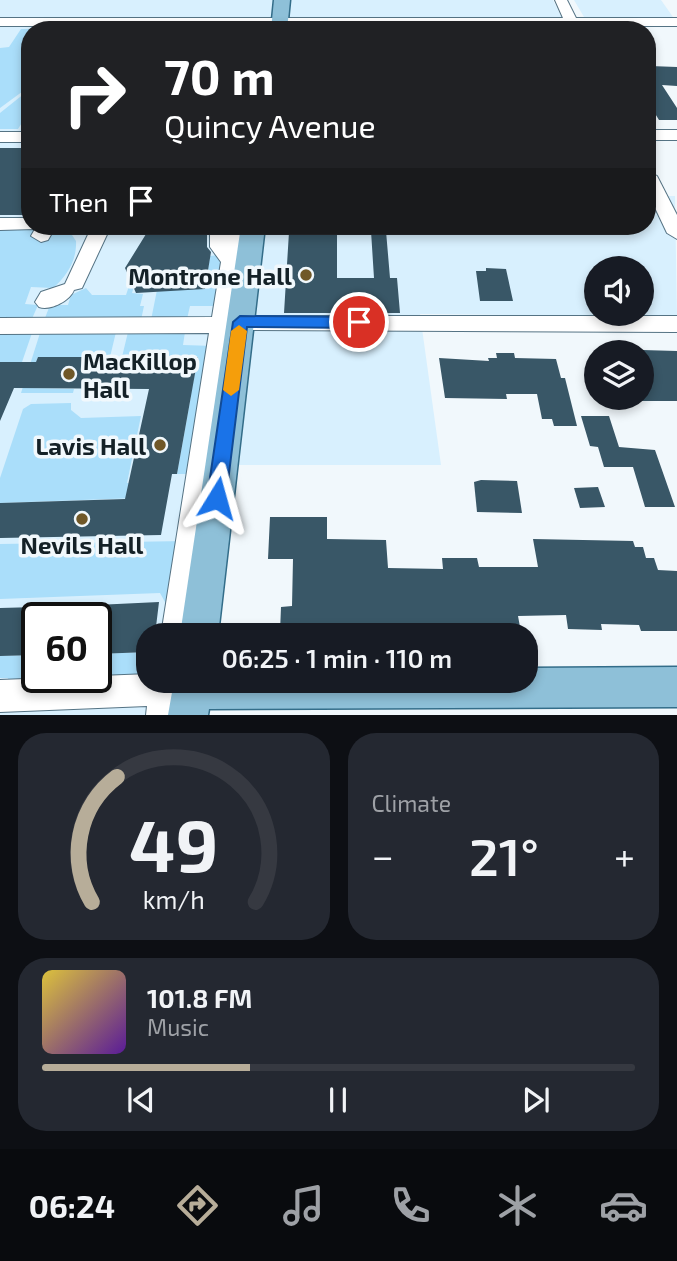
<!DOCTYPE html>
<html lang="en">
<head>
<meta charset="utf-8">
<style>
  :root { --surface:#171b24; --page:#242831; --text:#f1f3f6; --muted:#9ea1a6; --line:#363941; --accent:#b7ad99 }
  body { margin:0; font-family:"Exo 2",sans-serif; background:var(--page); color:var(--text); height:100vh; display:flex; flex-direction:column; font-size:26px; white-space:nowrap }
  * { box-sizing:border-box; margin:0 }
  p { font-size:23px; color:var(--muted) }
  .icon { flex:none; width:38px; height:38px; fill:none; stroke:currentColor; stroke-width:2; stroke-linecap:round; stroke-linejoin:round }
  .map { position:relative; height:715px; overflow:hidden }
  .sheet { display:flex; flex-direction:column; gap:18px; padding:18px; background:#0d0f14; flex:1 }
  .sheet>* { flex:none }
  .guide { position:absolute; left:21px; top:21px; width:635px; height:214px; border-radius:28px; box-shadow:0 4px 10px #0003; background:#202124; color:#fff; overflow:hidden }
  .controls { position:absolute; left:584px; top:256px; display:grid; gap:14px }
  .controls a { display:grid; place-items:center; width:70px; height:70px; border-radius:50%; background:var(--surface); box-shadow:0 4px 10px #0003; font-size:35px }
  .speed { position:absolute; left:21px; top:602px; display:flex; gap:14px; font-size:35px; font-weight:700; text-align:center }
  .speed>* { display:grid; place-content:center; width:91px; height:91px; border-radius:50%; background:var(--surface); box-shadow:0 4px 10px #0003; line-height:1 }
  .speed .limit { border:4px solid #111; border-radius:10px; background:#fff; color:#111 }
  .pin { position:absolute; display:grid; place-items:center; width:60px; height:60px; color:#fff; margin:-30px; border:4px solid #fff; border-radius:50%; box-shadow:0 2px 7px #0007 }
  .me { position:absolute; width:77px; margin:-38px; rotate:8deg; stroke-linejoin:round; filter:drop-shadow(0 0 5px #0008) }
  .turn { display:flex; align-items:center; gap:24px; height:147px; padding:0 28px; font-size:32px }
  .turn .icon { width:91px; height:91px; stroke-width:2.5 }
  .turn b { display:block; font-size:49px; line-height:60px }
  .then { display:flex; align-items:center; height:66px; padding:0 28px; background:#0003; gap:14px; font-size:26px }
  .big { font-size:52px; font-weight:600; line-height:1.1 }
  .sheet .widget { flex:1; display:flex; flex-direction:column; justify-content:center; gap:10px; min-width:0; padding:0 24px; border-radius:28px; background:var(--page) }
  .sheet .dial { align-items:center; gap:0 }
  .dial svg { height:182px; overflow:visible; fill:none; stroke:var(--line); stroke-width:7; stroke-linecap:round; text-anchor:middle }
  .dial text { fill:var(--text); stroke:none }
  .song { display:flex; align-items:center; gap:21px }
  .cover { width:84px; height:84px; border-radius:10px; background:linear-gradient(135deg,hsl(50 70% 55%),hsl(270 70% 35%)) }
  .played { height:7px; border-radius:4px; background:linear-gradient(90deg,var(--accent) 35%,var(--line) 35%) }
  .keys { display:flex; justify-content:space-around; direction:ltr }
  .heat { display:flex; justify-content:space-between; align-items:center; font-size:38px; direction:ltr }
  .sheet .tiles { flex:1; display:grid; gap:18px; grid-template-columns:1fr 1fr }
  .widget:last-child { grid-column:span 2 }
  .trip { position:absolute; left:136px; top:623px; width:402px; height:70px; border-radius:28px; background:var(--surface); box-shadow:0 4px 10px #0003; font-weight:600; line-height:70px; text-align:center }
  .menu { display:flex; height:112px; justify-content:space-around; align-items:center; background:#090b0e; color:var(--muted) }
  .menu .icon { width:49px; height:49px }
  .menu .on { color:var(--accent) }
  .menu b { font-size:32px; color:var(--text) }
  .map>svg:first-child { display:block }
  .built { fill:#d8f0fe; fill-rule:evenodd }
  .green { fill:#aadefa }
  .building { fill:#395767 }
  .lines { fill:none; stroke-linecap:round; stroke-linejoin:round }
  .minor-casing { stroke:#557384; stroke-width:2 }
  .major-casing { stroke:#336d89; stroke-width:3 }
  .minor { fill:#fff; fill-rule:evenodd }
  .major { fill:#8ec0d8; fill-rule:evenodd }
  .route { fill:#1a73e8; stroke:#114b97; stroke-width:2 }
  .slow { fill:#f59e0b }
  .poi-dot { fill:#705828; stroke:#f1f8fc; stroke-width:2.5 }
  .labels { text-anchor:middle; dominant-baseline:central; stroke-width:7; stroke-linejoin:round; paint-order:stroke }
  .poi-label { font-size:24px; font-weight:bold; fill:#142127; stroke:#f1f8fc; text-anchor:end }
</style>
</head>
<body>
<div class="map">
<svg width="677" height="715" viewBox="0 0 677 715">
  <rect width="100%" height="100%" fill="#f1f8fc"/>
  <!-- built -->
  <g class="built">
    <path d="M0 0H553L565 24H387L388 30H30V226H648V196H675L677 317 420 314 441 465H205L181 635H149V681H174L169 715H0ZM597 268H642V313H597ZM37 618H96V677H37Z"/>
    <path d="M574 0H661L673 17H584Z"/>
  </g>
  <!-- green -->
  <g class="green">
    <path d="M21 29H71L30 30V86L0 108V48L9 47Z"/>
    <path d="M30 89V121H23L18 129H0V113Z"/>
    <path d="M0 228 68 229 76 241C77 260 67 276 53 288L31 287 25 304 38 305 31 321H0Z"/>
    <path d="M219 255 223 260 219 306H190L187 319 151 320 157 290 205 289 210 256Z"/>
    <path d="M130 283H135L132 293 143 294 140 306H144L141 320 45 318 50 305H68L71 295 86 288 92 295H126Z"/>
    <path d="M116 332 110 357H38L28 388 74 389 73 393H21L40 333Z"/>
    <path d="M128 332H185L183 345 214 346 196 474H177L191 396 185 389 192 388 198 357H122Z"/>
    <path d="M0 333H32L22 362H0Z"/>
    <path d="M71 403V410L81 418 141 416 127 483 166 482 164 497 0 503V478L23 409 31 404Z"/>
    <path d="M186 541 175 620 160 593 0 599V544Z"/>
    <path d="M149 652V681L162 683 105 685 107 674 96 675V654Z"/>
    <path d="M37 655V677H45L42 687 6 688 8 678H0V656Z"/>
  </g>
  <!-- building -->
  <g class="building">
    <path d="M648 63 650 66 677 67V86L662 85 677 108V120H659L648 102H654L648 91Z"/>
    <rect x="0" y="148" width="30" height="67"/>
    <path d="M151 226H207V247L211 252 205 289 136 293 125 268Z"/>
    <path d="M371 231H386L390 278H397L400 313H284L289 232H337V278H374Z"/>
    <path d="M486 268 506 269 513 301H480L476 271H486Z"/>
    <path d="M642 350 677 351V401H642Z"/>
    <path d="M496 353H514L515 358 556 359 561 378H565L577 426H554L552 419H542L537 394H506L507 399 445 398 439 358 489 361 488 358H497Z"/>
    <path d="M38 357H198L177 474H172L161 535 0 538V503L125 499 149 389 14 388 0 421V362H36Z"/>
    <path d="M581 416H609L619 447 655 450 675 507H645L633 467H604L598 447 590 446Z"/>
    <path d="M481 480 517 481 522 513 477 512 474 482Z"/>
    <path d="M598 487 605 507 580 508 574 488Z"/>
    <path d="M270 517H327V539L386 540 388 568 443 569 442 558H477L479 567H538L533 539 633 541 635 547H643L646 558H654L658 570 677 571V631H641L639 625 601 624 602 630 568 629 566 615 518 616 520 627 442 630V635H305V632H280L281 607 292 606 293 559H268Z"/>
    <path d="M159 602 155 635H149V652L96 654V605Z"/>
    <path d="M37 607V655L0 656V608Z"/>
  </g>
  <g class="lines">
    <!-- minor casing -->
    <g class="minor-casing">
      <g id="minor">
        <path d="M555 0H567L576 18H677V26H580L582 30H568L566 26H0V18H563Z"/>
        <rect x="648" y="130" width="29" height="10"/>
        <rect x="0" y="132" width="30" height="10"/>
        <path d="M648 171 657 176 677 215V239L667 233 648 193Z"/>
        <path d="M0 218H30V226H56L48 240 41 242 31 236 35 229 0 230Z"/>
        <path d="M92 226H111L82 288 74 290C70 301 50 311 39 307L35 302 41 292 65 284Z"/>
        <path d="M210 226H246L234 316H677V332L240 330 232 327 191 635H161L209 333 0 334V318L212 317 221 262 210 247Z"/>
        <path d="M149 674V681H183L178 715H146L147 706 0 712V680Z"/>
      </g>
    </g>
    <!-- major casing -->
    <g class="major-casing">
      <g id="major">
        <path d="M274 0H290L287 30H271Z"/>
        <path d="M241 226H265L218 635H180Z"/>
        <path d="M677 667V707L209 709 208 715H168L174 681H527V668Z"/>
      </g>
    </g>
    <!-- minor -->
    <use href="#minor" class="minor"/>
    <!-- major -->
    <use href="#major" class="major"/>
  </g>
  <!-- route -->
  <path class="route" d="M240 316 359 317 366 322 359 328 247 327 226 498 223 504 217 506 210 504 207 498 233 322Z"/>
  <!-- slow -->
  <path class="slow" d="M239 325 247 331 239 390 231 396 223 390 231 331Z"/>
  <!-- markers -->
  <g class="poi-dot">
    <circle cx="306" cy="275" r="7"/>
    <circle cx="69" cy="374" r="7"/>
    <circle cx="160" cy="445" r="7"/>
    <circle cx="82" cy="519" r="7"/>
  </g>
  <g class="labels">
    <!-- poi labels -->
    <g class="poi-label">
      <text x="292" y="275">Montrone Hall</text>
      <text x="83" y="360" text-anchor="start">MacKillop<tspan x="83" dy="28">Hall</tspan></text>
      <text x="146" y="445">Lavis Hall</text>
      <text x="82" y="544" text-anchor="middle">Nevils Hall</text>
    </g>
  </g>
</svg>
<div class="controls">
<a><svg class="icon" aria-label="sound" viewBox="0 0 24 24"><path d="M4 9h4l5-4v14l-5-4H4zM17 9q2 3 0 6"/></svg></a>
<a><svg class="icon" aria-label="layers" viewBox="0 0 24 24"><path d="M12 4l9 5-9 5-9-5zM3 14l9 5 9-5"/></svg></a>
</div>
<div class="speed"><div class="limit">60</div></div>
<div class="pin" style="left:359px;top:322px;background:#d93025"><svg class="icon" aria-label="arrive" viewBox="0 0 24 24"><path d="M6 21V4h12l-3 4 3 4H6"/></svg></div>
<svg class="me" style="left:217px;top:498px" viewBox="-20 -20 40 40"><path d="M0-17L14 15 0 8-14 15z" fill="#1a73e8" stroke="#fff" stroke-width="4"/></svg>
<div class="trip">06:25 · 1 min · 110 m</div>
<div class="guide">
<div class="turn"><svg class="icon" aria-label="right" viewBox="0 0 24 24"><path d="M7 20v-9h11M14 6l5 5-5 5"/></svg><div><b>70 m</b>Quincy Avenue</div></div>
<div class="then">Then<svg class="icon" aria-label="arrive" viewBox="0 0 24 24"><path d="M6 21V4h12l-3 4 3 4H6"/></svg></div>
</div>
</div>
<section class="sheet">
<div class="tiles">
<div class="widget dial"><svg viewBox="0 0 100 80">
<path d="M14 69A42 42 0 1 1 86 69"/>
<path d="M14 69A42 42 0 0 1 25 14" stroke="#b7ad99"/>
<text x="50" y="56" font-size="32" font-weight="700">49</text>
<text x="50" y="72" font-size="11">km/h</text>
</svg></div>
<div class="widget"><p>Climate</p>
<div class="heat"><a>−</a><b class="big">21°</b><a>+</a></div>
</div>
<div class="widget">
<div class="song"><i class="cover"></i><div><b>101.8 FM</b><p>Music</p></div></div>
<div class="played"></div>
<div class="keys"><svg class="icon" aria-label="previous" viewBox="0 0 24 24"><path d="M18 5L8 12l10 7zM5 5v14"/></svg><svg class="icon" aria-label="pause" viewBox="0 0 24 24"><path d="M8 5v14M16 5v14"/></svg><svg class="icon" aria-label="next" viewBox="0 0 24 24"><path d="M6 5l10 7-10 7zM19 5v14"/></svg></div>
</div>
</div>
</section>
<nav class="menu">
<b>06:24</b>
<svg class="icon on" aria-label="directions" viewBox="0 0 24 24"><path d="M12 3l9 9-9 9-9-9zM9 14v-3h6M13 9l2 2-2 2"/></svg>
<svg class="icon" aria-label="music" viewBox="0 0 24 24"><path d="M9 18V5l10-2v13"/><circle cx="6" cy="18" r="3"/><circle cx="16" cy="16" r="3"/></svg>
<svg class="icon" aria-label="phone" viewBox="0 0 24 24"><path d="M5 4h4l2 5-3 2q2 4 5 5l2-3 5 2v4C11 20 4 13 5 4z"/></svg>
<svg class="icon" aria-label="climate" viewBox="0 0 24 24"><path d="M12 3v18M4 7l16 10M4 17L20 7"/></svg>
<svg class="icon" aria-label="car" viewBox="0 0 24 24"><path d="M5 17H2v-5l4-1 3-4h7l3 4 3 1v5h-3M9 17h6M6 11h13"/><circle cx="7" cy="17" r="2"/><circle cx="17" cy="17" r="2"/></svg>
</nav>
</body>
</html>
